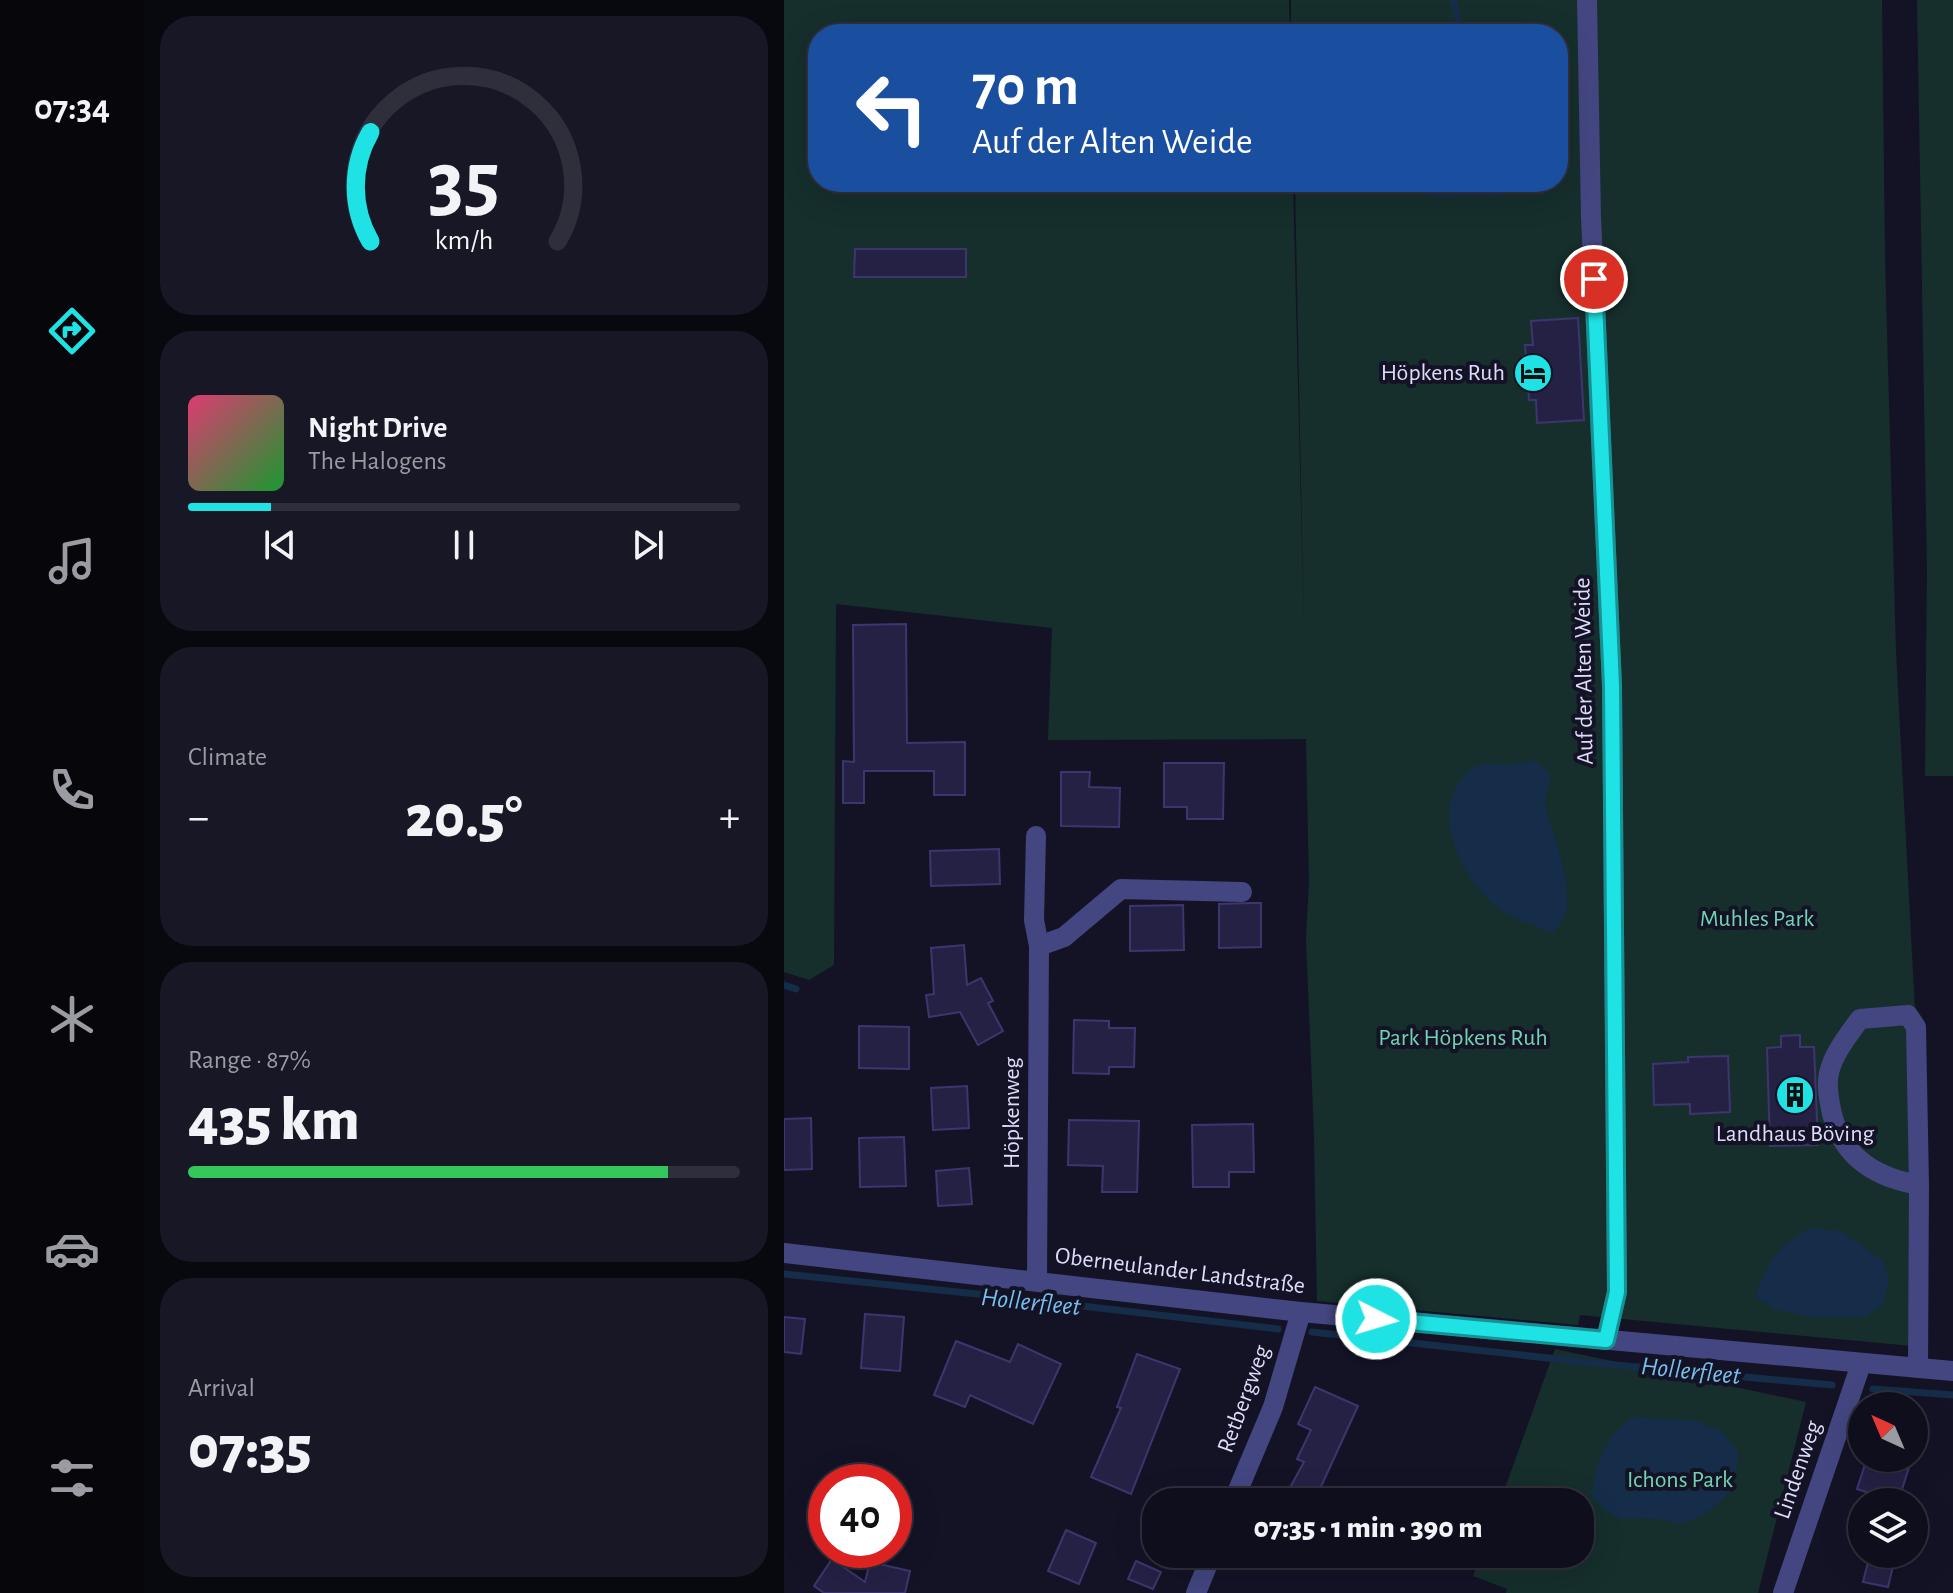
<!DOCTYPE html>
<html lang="en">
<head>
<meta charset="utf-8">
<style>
  :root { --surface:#0f0e1c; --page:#181725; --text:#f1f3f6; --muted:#9b9ca3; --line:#2f2e3b; --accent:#1fe2e4 }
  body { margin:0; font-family:"Alegreya Sans",sans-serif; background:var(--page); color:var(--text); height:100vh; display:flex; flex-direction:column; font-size:30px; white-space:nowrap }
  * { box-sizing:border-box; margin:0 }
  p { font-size:26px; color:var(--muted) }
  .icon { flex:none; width:44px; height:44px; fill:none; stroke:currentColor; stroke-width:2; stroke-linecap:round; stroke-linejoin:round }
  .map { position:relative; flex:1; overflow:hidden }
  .side { display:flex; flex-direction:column; gap:16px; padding:16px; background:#08080f; width:640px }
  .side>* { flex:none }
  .top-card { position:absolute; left:24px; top:24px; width:760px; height:168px; border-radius:32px; box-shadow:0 8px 32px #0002,0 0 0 2px var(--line); background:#1a4fa0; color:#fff; overflow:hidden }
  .needle { width:52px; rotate:316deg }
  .fabs { position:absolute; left:1064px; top:1392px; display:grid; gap:16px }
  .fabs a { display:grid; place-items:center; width:80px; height:80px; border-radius:50%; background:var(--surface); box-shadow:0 8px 32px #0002,0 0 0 2px var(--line); font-size:40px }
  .speed { position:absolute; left:24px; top:1464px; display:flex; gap:16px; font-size:40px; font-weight:700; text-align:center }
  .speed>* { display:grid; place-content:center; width:104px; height:104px; border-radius:50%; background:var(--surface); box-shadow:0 8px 32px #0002,0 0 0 2px var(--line); line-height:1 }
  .speed .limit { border:12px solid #d22; background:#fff; color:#111 }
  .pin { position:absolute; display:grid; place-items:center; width:68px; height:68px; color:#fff; margin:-34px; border:4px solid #fff; border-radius:50%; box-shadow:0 2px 8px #0007 }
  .me { position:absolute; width:88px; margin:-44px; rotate:95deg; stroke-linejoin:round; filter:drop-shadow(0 0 6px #0008) }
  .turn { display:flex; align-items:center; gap:28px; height:168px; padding:0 32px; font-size:36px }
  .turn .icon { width:104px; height:104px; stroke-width:2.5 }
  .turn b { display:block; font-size:56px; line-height:68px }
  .big { font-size:60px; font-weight:800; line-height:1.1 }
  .side .widget { flex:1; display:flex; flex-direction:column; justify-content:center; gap:12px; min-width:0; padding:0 28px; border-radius:32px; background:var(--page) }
  .side .dial { align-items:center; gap:0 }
  .dial svg { height:208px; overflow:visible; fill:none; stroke:var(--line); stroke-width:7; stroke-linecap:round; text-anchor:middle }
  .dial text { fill:var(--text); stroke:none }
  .song { display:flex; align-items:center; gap:24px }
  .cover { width:96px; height:96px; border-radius:12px; background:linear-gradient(135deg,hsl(340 70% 55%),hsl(130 70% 35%)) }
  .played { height:8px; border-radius:4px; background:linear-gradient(90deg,var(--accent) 15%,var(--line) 15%) }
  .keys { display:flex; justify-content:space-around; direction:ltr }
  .heat { display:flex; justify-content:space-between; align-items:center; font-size:44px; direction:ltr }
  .charge { height:12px; border-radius:6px; background:linear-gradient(90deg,#34c759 87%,var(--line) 0) }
  .trip { position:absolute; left:358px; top:1488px; width:452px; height:80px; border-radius:32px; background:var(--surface); box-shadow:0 8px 32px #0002,0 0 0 2px var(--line); font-weight:800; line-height:80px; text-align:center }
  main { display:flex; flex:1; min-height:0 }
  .dock { display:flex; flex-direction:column; width:144px; justify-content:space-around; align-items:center; background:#06060b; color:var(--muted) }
  .dock .icon { width:56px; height:56px }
  .dock .selected { color:var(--accent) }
  .dock b { font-size:36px; color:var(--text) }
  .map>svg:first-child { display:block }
  .green { fill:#162f2c }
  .water { fill:#152d48 }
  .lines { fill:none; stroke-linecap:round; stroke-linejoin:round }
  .stream { stroke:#152d48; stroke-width:7 }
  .building { fill:#252145; stroke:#3c366e; stroke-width:2 }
  .minor { stroke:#434680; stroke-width:20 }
  .route-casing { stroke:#149394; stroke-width:20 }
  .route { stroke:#1fe2e4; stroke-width:14 }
  .labels { text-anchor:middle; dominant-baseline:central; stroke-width:8; stroke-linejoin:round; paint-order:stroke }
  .poi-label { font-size:24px; fill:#dddcfb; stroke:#141326; text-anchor:end }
  .street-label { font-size:24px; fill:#dddcfb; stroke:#141326 }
  .park-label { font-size:24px; fill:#70d3b2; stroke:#141326 }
  .water-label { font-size:26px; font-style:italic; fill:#76c1ef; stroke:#141326 }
</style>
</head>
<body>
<main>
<nav class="dock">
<b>07:34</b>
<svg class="icon selected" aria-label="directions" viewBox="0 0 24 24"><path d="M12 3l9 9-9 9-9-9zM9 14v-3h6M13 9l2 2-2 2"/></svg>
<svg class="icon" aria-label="music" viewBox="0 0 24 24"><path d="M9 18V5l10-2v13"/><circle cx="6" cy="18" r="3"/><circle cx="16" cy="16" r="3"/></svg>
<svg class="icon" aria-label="phone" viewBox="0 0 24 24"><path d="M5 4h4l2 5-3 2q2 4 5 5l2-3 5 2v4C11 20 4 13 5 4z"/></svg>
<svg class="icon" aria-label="climate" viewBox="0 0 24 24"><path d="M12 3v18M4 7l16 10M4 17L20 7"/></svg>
<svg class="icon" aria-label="car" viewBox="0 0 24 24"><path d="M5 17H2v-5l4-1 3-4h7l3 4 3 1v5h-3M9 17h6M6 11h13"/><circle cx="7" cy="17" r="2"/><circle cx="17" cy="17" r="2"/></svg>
<svg class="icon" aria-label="filters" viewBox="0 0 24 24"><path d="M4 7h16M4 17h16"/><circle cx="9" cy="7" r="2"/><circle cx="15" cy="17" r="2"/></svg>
</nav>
<section class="side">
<div class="widget dial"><svg viewBox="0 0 100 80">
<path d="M14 69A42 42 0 1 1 86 69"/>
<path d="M14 69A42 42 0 0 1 14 27" stroke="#1fe2e4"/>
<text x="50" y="56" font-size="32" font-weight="700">35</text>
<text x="50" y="72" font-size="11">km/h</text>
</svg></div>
<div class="widget">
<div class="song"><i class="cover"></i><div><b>Night Drive</b><p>The Halogens</p></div></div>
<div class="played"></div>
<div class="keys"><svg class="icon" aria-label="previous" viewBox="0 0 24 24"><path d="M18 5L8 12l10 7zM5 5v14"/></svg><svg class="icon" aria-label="pause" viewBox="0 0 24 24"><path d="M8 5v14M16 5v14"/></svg><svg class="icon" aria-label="next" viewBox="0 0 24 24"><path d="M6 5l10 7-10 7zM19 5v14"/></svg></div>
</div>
<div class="widget"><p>Climate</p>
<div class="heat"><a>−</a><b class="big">20.5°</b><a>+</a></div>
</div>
<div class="widget"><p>Range · 87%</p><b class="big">435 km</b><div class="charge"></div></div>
<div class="widget"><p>Arrival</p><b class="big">07:35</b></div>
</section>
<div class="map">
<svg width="1169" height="1593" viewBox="0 0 1169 1593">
  <rect width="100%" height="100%" fill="#141326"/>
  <!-- green -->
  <g class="green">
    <path d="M0 0H505L506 34H34V182H509L520 632 511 182H774V34H507V0H1098L1101 260 1112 653 1137 1123 1139 1347 796 1315 794 1325 533 1301 530 1134 522 938 525 883 522 739 264 740 268 628 52 604 50 965 25 980 0 972Z"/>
    <path d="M1133 0H1169V776H1141L1143 570Z"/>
    <path d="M771 1349 1022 1402 974 1593H722L723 1589 689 1576 697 1554H796V1502H716Z"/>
  </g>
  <!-- water -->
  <g class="water">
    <path d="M618 182H720L721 193 714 198 696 196 655 198 618 191Z"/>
    <path d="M749 760C782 781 757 785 762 808 769 836 792 889 780 918 778 923 772 928 769 933 749 924 723 918 708 903 673 870 642 804 689 768 699 760 708 765 718 765 728 765 739 762 749 760Z"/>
    <path d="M1026 1228 1057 1231 1099 1261 1105 1278 1100 1303 1081 1317H1029L992 1310 971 1297C985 1260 990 1249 1026 1228Z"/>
    <path d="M847 1417 913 1421 937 1431 954 1451C954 1464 953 1482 944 1493 935 1506 909 1524 892 1523 886 1523 880 1519 874 1519 836 1516 839 1528 808 1497 811 1462 820 1440 847 1417Z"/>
  </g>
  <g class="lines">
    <!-- stream -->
    <g class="stream">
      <path d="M669 0 676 25 674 34"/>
      <path d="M0 985 12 989"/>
      <path d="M0 1274 222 1297 494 1329"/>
      <path d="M528 1332 800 1362 1048 1385"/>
      <path d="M1089 1389 1169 1395"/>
    </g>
  </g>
  <!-- building -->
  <g class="building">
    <path d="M71 249H182V277H70Z"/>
    <path d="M794 318 800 420 753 423 752 400H745L741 345H749L747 321Z"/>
    <path d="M122 624 123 743 181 742V795H150V771H80V803H59V761L70 762 69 625Z"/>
    <path d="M380 763H440L439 819H403V807H380Z"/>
    <path d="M277 772H306L305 787 336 788 335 827 277 826Z"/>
    <path d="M215 849 216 884 147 886 146 851Z"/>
    <path d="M465 903H477V947L435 948V904Z"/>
    <path d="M399 905 400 950 346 951V906Z"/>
    <path d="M180 945 183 985 197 978 209 1001 204 1003 219 1031 194 1045 176 1012 145 1017 142 995 150 994 147 948Z"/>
    <path d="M290 1020 325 1021V1028H351L350 1067H325V1074L289 1073Z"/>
    <path d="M75 1026 125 1027V1069L75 1068Z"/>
    <path d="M1016 1035V1047H1030L1034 1145 986 1146 983 1048 997 1047V1036Z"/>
    <path d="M944 1056 946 1112 906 1114V1104L870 1105 869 1064 904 1062V1057Z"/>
    <path d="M183 1086 185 1128 149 1130 147 1088Z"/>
    <path d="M27 1118 28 1169 0 1170V1119Z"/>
    <path d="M285 1120 355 1121 353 1192H318L319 1166 284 1165Z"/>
    <path d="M469 1124 470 1172H445V1187H409L408 1125Z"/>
    <path d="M120 1137 122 1186 76 1187 75 1138Z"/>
    <path d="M185 1168 188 1204 154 1206 152 1171Z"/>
    <path d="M81 1314 120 1317 116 1371 77 1368Z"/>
    <path d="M0 1317 21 1319 17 1354 0 1352Z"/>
    <path d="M172 1341 226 1362 234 1344 277 1364 249 1424 186 1395 181 1407 150 1395Z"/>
    <path d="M353 1354 396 1369 347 1494 307 1477 337 1408 333 1407Z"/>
    <path d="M531 1387 574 1406 530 1502H498L520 1462 513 1459 527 1430 514 1424Z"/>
    <path d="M1083 1458H1128L1114 1502 1073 1489Z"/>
    <path d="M282 1530 312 1543 295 1584 264 1571Z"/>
    <path d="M1086 1554H1112L1104 1587 1079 1582Z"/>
    <path d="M48 1559 81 1582 86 1562 126 1571 121 1593H40L30 1586Z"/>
    <path d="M352 1561 377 1572 369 1589 344 1579Z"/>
  </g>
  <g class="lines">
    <!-- minor -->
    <g class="minor">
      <path d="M803 0 807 217 828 686 833 1292 822 1340"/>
      <path d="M252 836 250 920 255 946 253 1280"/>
      <path d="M255 946 280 937 337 889 458 892"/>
      <path d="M0 1253 517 1312 1169 1371"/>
      <path d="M1134 1368 1135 1185 1132 1027 1124 1015 1076 1019C1065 1034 1049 1054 1045 1073 1043 1082 1044 1094 1046 1104 1054 1153 1087 1177 1135 1185"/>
      <path d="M449 1502 489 1407 517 1312"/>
      <path d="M412 1593 428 1554"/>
      <path d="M999 1593 1077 1364"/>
    </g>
  </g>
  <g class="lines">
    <!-- route casing -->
    <g class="route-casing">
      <path id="route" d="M592 1319 822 1340 833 1292 828 686 810 279"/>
    </g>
    <!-- route -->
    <use href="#route" class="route"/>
  </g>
  <!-- icons -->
  <defs>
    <g id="hotel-disc" transform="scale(2)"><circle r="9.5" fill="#1fe2e4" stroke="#141326"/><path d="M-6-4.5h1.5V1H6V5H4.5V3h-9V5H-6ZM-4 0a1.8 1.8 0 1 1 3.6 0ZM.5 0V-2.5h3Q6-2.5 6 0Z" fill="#111"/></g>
    <g id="building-disc" transform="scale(2)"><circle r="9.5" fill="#1fe2e4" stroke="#141326"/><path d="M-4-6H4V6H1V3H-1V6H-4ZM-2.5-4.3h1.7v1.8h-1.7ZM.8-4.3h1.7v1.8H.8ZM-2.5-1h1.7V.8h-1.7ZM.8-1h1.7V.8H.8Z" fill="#111"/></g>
  </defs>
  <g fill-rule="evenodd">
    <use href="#hotel-disc" x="749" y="373"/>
    <use href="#building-disc" x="1011" y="1095"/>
  </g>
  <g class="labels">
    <!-- poi labels -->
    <g class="poi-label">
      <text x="721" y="373">Höpkens Ruh</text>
      <text x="1011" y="1134" text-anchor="middle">Landhaus Böving</text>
    </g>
    <!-- street labels -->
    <g class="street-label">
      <text transform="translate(800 671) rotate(-91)">Auf der Alten Weide</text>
      <text transform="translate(228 1113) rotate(-90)">Höpkenweg</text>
      <text transform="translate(396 1271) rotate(7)">Oberneulander Landstraße</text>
      <text transform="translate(460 1399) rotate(-70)">Retbergweg</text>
      <text transform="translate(1014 1470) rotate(-71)">Lindenweg</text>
    </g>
    <!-- park labels -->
    <g class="park-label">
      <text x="973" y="919">Muhles Park</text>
      <text x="679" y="1038">Park Höpkens Ruh</text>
      <text x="896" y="1480">Ichons Park</text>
    </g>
    <!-- water labels -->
    <g class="water-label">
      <text transform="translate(247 1302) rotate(6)">Hollerfleet</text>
      <text transform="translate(907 1371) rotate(6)">Hollerfleet</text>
    </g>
  </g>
</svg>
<div class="fabs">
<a><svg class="needle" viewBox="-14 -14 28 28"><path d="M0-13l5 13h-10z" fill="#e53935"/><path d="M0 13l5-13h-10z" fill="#9b9ca3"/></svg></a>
<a><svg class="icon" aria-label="layers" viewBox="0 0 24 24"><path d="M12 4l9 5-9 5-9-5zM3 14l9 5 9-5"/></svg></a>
</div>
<div class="speed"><div class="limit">40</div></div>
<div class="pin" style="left:810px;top:279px;background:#d93025"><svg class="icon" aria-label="arrive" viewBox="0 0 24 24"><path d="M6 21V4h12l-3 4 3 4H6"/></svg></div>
<svg class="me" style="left:592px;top:1319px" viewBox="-20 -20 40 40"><circle r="17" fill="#1fe2e4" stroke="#fff" stroke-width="3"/><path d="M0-11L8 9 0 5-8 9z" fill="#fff"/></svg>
<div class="trip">07:35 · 1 min · 390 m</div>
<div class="top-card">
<div class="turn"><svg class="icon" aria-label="left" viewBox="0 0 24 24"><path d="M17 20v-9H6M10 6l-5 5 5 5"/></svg><div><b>70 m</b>Auf der Alten Weide</div></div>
</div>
</div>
</main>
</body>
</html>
